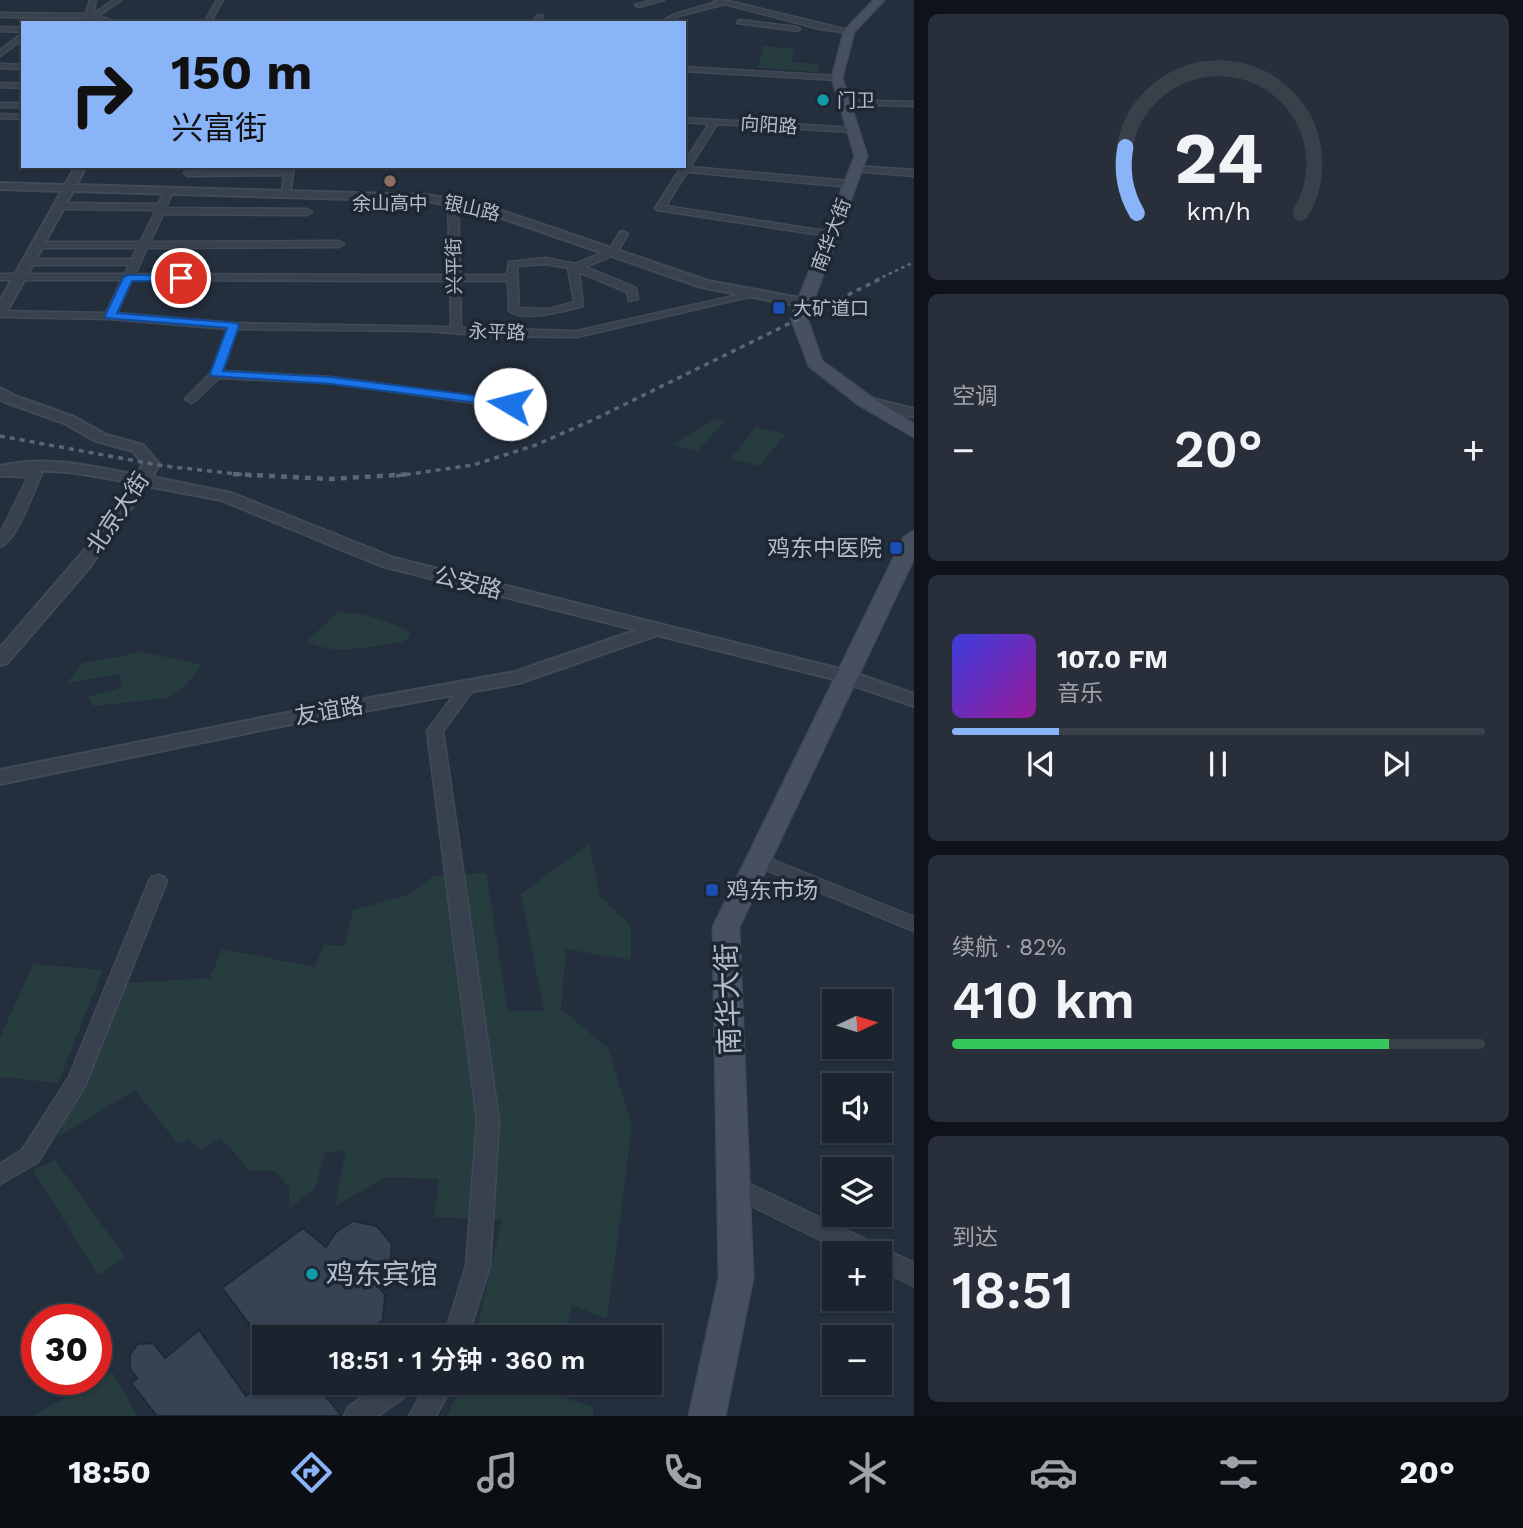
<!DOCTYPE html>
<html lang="zh">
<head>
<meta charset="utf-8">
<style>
  :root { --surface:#1b232e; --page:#282f3a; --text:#f1f3f6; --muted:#a0a4aa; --line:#39404a; --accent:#8ab4f8 }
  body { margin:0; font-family:"Work Sans","Noto Sans SC",sans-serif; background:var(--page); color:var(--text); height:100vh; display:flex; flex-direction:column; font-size:26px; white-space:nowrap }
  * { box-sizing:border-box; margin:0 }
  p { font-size:23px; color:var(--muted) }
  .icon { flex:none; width:38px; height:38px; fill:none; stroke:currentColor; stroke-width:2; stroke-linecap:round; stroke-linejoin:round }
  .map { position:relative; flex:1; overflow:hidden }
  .sheet { display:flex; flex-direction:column; gap:14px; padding:14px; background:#0f1319; width:609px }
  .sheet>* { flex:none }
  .top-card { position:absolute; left:21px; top:21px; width:665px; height:147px; border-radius:0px; box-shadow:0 2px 5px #0004,0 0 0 2px var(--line); background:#8ab4f8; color:#111; overflow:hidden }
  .needle { width:46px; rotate:86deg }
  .buttons { position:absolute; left:822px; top:989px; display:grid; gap:14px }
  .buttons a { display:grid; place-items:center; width:70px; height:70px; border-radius:0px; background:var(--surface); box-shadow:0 2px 5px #0004,0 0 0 2px var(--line); font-size:35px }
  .speed { position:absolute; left:21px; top:1304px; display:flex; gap:14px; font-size:35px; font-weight:700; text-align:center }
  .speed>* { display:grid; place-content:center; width:91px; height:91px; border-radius:50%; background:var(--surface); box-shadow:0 2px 5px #0004,0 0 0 2px var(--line); line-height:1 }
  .speed .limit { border:10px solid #d22; background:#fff; color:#111 }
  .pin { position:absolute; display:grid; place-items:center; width:60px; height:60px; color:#fff; margin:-30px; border:4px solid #fff; border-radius:50%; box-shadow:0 2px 7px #0007 }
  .me { position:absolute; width:77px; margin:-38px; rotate:278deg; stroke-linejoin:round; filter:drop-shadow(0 0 5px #0008) }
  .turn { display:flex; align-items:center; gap:24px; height:147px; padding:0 35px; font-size:32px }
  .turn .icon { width:91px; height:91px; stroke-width:2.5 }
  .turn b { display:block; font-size:49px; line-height:60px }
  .big { font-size:52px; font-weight:600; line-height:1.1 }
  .sheet .card { flex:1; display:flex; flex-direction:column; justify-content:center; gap:10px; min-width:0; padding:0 24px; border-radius:10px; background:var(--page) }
  .sheet .dial { align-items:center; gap:0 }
  .dial svg { height:182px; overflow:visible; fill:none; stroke:var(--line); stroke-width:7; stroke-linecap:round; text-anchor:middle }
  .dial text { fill:var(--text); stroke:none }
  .song { display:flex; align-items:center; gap:21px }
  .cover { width:84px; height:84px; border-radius:10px; background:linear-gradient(135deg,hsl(240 70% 55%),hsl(300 70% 35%)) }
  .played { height:7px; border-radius:4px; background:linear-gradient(90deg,var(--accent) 20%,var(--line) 20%) }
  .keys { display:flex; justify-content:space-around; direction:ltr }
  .heat { display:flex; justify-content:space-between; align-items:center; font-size:38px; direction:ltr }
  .charge { height:10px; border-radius:5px; background:linear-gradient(90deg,#34c759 82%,var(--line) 0) }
  .trip { position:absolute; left:252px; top:1325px; width:410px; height:70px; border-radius:0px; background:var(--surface); box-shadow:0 2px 5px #0004,0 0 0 2px var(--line); font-weight:600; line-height:70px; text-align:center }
  .menu { display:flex; height:112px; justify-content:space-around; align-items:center; background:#0b0e12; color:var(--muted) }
  .menu .icon { width:49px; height:49px }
  .menu .active { color:var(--accent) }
  .menu b { font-size:32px; color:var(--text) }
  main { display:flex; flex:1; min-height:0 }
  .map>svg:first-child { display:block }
  .green { fill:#263c3f }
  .building { fill:#364354; stroke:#1f2835; stroke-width:2 }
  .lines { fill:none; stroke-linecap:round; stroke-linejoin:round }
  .minor-casing { stroke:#414a57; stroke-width:3 }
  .tertiary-casing { stroke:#414a57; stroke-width:4 }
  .secondary-casing { stroke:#414a57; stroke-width:3 }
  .minor { fill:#38414e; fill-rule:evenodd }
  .tertiary { fill:#38414e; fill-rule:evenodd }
  .secondary { fill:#465061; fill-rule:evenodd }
  .rail-far2 { stroke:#5a6575; stroke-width:2.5; stroke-dasharray:3.5 3.5; stroke-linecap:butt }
  .rail-far1 { stroke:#5a6575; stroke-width:3.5; stroke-dasharray:5 5; stroke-linecap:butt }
  .rail { stroke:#5a6575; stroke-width:4.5; stroke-dasharray:6 6; stroke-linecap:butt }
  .route { fill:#1a73e8; stroke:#114b97; stroke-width:2 }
  .culture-dot { fill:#0f9aa8; stroke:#1d2633; stroke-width:2.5 }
  .education-dot { fill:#8d6e63; stroke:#1d2633; stroke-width:2.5 }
  .transit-dot { fill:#1a4fb4; stroke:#1d2633; stroke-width:2.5 }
  .labels { text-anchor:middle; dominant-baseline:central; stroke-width:7; stroke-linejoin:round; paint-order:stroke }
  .far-poi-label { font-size:19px; fill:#b4bcc9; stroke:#1d2633; text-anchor:start }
  .far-street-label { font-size:19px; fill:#b4bcc9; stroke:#1d2633 }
  .street-label { font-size:23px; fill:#b4bcc9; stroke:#1d2633 }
  .poi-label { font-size:23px; fill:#b4bcc9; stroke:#1d2633; text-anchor:end }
  .near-street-label { font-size:28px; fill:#b4bcc9; stroke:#1d2633 }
  .near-poi-label { font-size:28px; fill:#b4bcc9; stroke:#1d2633; text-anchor:start }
</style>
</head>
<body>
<main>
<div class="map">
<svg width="914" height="1416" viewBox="0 0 914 1416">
  <rect width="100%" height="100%" fill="#242f3e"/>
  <!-- green -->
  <g class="green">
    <path d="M763 46 794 49 792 62 819 64 818 72 758 68Z"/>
    <path d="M715 419 724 421 698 451 672 445Z"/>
    <path d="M756 427 785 434 760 466 730 459Z"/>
    <path d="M339 612C364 613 388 620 410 632L408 638 401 642C369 646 336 657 307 641Z"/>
    <path d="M143 652 202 665 185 686 166 698 94 706 88 697 122 687 120 674 67 683 83 663Z"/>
    <path d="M589 844 600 897 631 925V960L566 949 561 1009 608 1048 632 1126 607 1319 572 1305 565 1337H475L502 1220 434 1217 439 1179 386 1177 335 1206 346 1151 325 1152 315 1189 289 1208V1187L275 1171H250L221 1138 200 1150 189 1138 178 1144 135 1090 57 1137 127 983 210 978 222 949 315 967 324 945 345 946 353 910 405 896 434 876 486 873 508 1011H544L521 894Z"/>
    <path d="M33 964 103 970 58 1083 0 1077V1038Z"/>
    <path d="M55 1160 125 1257 98 1275 33 1170Z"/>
    <path d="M112 1372 138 1416H32Z"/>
    <path d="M462 1383H554L552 1393 593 1407V1416H447Z"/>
  </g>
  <!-- building -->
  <g class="building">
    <path d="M353 1221 377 1226 392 1244 390 1268 373 1280 385 1295 383 1320 358 1337 337 1333 332 1337H259L222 1288 303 1228 326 1247 336 1232Z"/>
    <path d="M199 1330 246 1396 263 1382H314L342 1416H157L131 1383 137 1378 130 1369V1354L138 1344 153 1343 165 1358Z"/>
  </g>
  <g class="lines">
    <!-- minor casing -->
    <g class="minor-casing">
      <g id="minor">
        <path d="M90 0H96L93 14 114 0H121L98 16 119 23 84 18 0 17V13L86 14Z"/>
        <path d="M217 0H223L210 23H204Z"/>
        <path d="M652 0H664L638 7 635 5Z"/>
        <path d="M714 0H725L852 31 849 33 820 29 725 4 679 16 667 23H658L675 14 717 2Z"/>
        <path d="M538 15 543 16 539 23H532Z"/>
        <path d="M284 20 287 23H280Z"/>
        <path d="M739 20 797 27 800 29 797 31 737 23Z"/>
        <path d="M0 27 23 28V32L0 31Z"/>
        <path d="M23 33V39L0 56V50Z"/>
        <path d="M0 64 23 65V69L0 68Z"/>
        <path d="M684 67 837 76 841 78 837 80 684 71Z"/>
        <path d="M0 83 23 84V88L0 87Z"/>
        <path d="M841 100 914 102V106L844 104Z"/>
        <rect x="0" y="103" width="23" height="4"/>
        <path d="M0 114 23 115V119L0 118Z"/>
        <path d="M684 118 856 128 853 132 717 124 690 167 850 181 854 184 850 187 687 172 666 206 831 232 834 233V237L657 210 655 208 709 124 684 122Z"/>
        <path d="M286 166H294L290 194 286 197 282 194 284 175 188 176 184 173 188 170 285 169Z"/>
        <path d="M856 166 914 170V176L853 171V167Z"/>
        <path d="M169 188 173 191 166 208 307 209 312 212 307 215 163 214 150 242 339 241 344 244 339 247 147 248 135 274 450 275 448 202 453 199 458 202 460 275H507L509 262 546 258 575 264 609 250 620 232 623 231 628 234 616 254 585 267 636 288 638 299 629 301 627 292 579 272 583 306C563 311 526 322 509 311L508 281H460L461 328 577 331 756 291 761 294 577 337 487 336 427 331 237 329 223 371 331 377 514 402 516 404 510 408 331 383 219 378 195 401 191 403 185 399 211 373 227 329 110 319 0 317V311L106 313 122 280H0V274H125L129 265H27L22 262 27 259H132L137 248H36L31 245 36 242H140L156 210 58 209 53 206 58 203 158 204 165 191ZM546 264 568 268 574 302 549 309 519 308 517 266ZM132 280 450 281 451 327 233 323 117 313Z"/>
        <path d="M0 468 36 469 42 473C34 490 17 541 0 547V534L28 477 0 476Z"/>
        <path d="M468 681 476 686 443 731 499 1121 490 1266 468 1337H444L466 1266 477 1121 427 731 463 683Z"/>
        <path d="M758 854 914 917V931L752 864 749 860 752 856Z"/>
        <path d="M158 875 164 877 167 881 85 1086 38 1162 0 1184V1164L22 1150 69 1077 149 881 152 877Z"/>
        <path d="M733 1176 914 1263V1286L880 1270V1253H847L725 1193 722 1186 725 1179Z"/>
        <path d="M384 1382H417L414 1390 378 1416H344L348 1407Z"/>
        <path d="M428 1382H454L436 1416H409Z"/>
      </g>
    </g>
    <!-- tertiary casing -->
    <g class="tertiary-casing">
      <g id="tertiary">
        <path d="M76 166H86L76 185 426 195 482 204 708 281 805 299 811 303 805 307 701 287 476 209 426 201 73 191 6 313 0 317V301L62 191 0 189V183L65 185Z"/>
        <path d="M0 388 15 396 74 417 106 435 143 445 159 464 152 477 231 493 394 558 852 672 914 694V706L838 680 657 635 519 683 276 727 0 784V770L276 715 515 672 637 630 382 566 221 500 147 486 88 569 7 663 0 665V648L96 537 133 483C88 475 45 464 0 476V466C46 455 91 466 137 475L143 464 133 451 96 441 64 423 5 402 0 399Z"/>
        <path d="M865 397 914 409V417L860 404V398Z"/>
      </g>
    </g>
    <!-- secondary casing -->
    <g class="secondary-casing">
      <g id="secondary">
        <path d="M874 0H884L854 32 842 78 867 156 807 318 822 361 871 397 914 424V437L859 405 809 366 791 318 855 156 832 78 844 31Z"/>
        <path d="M914 531V558L739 927 753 1278 725 1416H689L719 1278 713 927 904 537Z"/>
      </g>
    </g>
    <!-- minor -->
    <use href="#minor" class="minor"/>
    <!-- tertiary -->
    <use href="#tertiary" class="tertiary"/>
    <!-- secondary -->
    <use href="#secondary" class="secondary"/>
    <!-- rail-far2 -->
    <path class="rail-far2" d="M876 280 914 262"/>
    <!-- rail-far1 -->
    <g class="rail-far1">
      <path d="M0 436 164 466 255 476"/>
      <path d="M396 476 473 465 536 445 597 418 880 279"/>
    </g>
    <!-- rail -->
    <path class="rail" d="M233 474 330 479 412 474"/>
  </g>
  <!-- route -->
  <path class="route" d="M128 275H181L186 278 181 281H132L117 313 237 323 239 326 223 371 331 377 510 400 516 404 510 407 331 384 212 376 210 374 227 328 106 318 105 316 123 278Z"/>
  <!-- markers -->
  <g class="culture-dot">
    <circle cx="823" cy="100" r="7"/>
    <circle cx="312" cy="1274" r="7"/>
  </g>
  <circle class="education-dot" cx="390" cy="181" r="7"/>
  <g class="transit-dot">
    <rect x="772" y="301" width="14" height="14" rx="3.5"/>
    <rect x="889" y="541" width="14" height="14" rx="3.5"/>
    <rect x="705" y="883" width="14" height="14" rx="3.5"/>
  </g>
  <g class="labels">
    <!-- far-poi labels -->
    <g class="far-poi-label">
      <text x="837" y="100">门卫</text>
      <text x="390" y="203" text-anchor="middle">余山高中</text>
      <text x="793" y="308">大矿道口</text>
    </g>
    <!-- far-street labels -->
    <g class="far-street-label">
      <text transform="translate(769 125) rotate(4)">向阳路</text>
      <text transform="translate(472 208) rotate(13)">银山路</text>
      <text transform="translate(831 235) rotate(-69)">南华大街</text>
      <text transform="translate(454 266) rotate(-91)">兴平街</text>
      <text transform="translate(497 332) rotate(2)">永平路</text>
    </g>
    <!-- street labels -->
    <g class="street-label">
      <text transform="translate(118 513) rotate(-56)">北京大街</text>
      <text transform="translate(468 583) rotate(14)">公安路</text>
      <text transform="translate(329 711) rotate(-10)">友谊路</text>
    </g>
    <!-- poi labels -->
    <g class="poi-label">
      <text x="882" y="548">鸡东中医院</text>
      <text x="726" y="890" text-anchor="start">鸡东市场</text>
    </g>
    <!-- near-street labels -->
    <g class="near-street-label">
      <text transform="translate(728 999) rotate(-92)">南华大街</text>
    </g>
    <!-- near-poi labels -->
    <g class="near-poi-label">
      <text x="326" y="1274">鸡东宾馆</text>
    </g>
  </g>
</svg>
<div class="buttons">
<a><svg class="needle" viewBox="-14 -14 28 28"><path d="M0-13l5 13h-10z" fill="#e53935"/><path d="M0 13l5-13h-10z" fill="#a0a4aa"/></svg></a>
<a><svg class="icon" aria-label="sound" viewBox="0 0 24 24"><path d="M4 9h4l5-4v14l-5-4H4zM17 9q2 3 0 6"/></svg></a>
<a><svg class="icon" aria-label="layers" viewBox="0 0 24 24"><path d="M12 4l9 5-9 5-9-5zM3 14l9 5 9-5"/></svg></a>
<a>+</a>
<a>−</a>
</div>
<div class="speed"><div class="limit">30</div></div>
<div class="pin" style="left:181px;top:278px;background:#d93025"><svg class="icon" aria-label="arrive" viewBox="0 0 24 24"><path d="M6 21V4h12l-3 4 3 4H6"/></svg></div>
<svg class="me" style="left:510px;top:404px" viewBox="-20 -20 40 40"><circle r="19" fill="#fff"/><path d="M0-13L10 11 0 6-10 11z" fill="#1a73e8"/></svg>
<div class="trip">18:51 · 1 分钟 · 360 m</div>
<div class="top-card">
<div class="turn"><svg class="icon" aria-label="right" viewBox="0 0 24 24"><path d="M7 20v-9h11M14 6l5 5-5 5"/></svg><div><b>150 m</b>兴富街</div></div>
</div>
</div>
<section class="sheet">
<div class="card dial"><svg viewBox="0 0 100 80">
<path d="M14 69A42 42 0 1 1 86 69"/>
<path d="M14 69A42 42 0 0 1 9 40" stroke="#8ab4f8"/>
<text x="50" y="56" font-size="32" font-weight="700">24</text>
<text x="50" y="72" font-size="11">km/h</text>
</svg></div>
<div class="card"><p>空调</p>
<div class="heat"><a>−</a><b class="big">20°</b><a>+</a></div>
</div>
<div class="card">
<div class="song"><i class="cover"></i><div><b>107.0 FM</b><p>音乐</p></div></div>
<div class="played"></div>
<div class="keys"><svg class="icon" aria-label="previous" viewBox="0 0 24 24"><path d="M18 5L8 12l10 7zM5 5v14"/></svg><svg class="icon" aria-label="pause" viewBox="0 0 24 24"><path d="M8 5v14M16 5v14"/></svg><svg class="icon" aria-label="next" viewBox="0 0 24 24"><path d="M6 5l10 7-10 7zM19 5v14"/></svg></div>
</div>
<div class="card"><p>续航 · 82%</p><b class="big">410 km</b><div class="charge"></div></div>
<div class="card"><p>到达</p><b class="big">18:51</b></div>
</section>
</main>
<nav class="menu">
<b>18:50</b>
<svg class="icon active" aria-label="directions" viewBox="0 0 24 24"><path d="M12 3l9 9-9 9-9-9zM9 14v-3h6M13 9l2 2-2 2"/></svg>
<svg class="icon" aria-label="music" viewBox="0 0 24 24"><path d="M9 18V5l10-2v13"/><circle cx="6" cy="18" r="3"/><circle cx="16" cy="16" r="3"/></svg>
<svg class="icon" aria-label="phone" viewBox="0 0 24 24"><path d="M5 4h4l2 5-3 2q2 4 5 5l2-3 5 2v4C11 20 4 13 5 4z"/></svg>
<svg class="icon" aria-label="climate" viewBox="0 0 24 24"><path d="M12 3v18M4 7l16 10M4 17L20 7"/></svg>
<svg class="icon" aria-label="car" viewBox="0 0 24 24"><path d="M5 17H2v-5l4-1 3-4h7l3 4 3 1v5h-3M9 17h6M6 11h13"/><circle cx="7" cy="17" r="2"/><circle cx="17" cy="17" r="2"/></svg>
<svg class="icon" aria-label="filters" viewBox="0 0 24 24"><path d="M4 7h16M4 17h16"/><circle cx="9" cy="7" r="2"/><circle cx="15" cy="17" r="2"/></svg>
<b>20°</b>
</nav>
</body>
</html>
